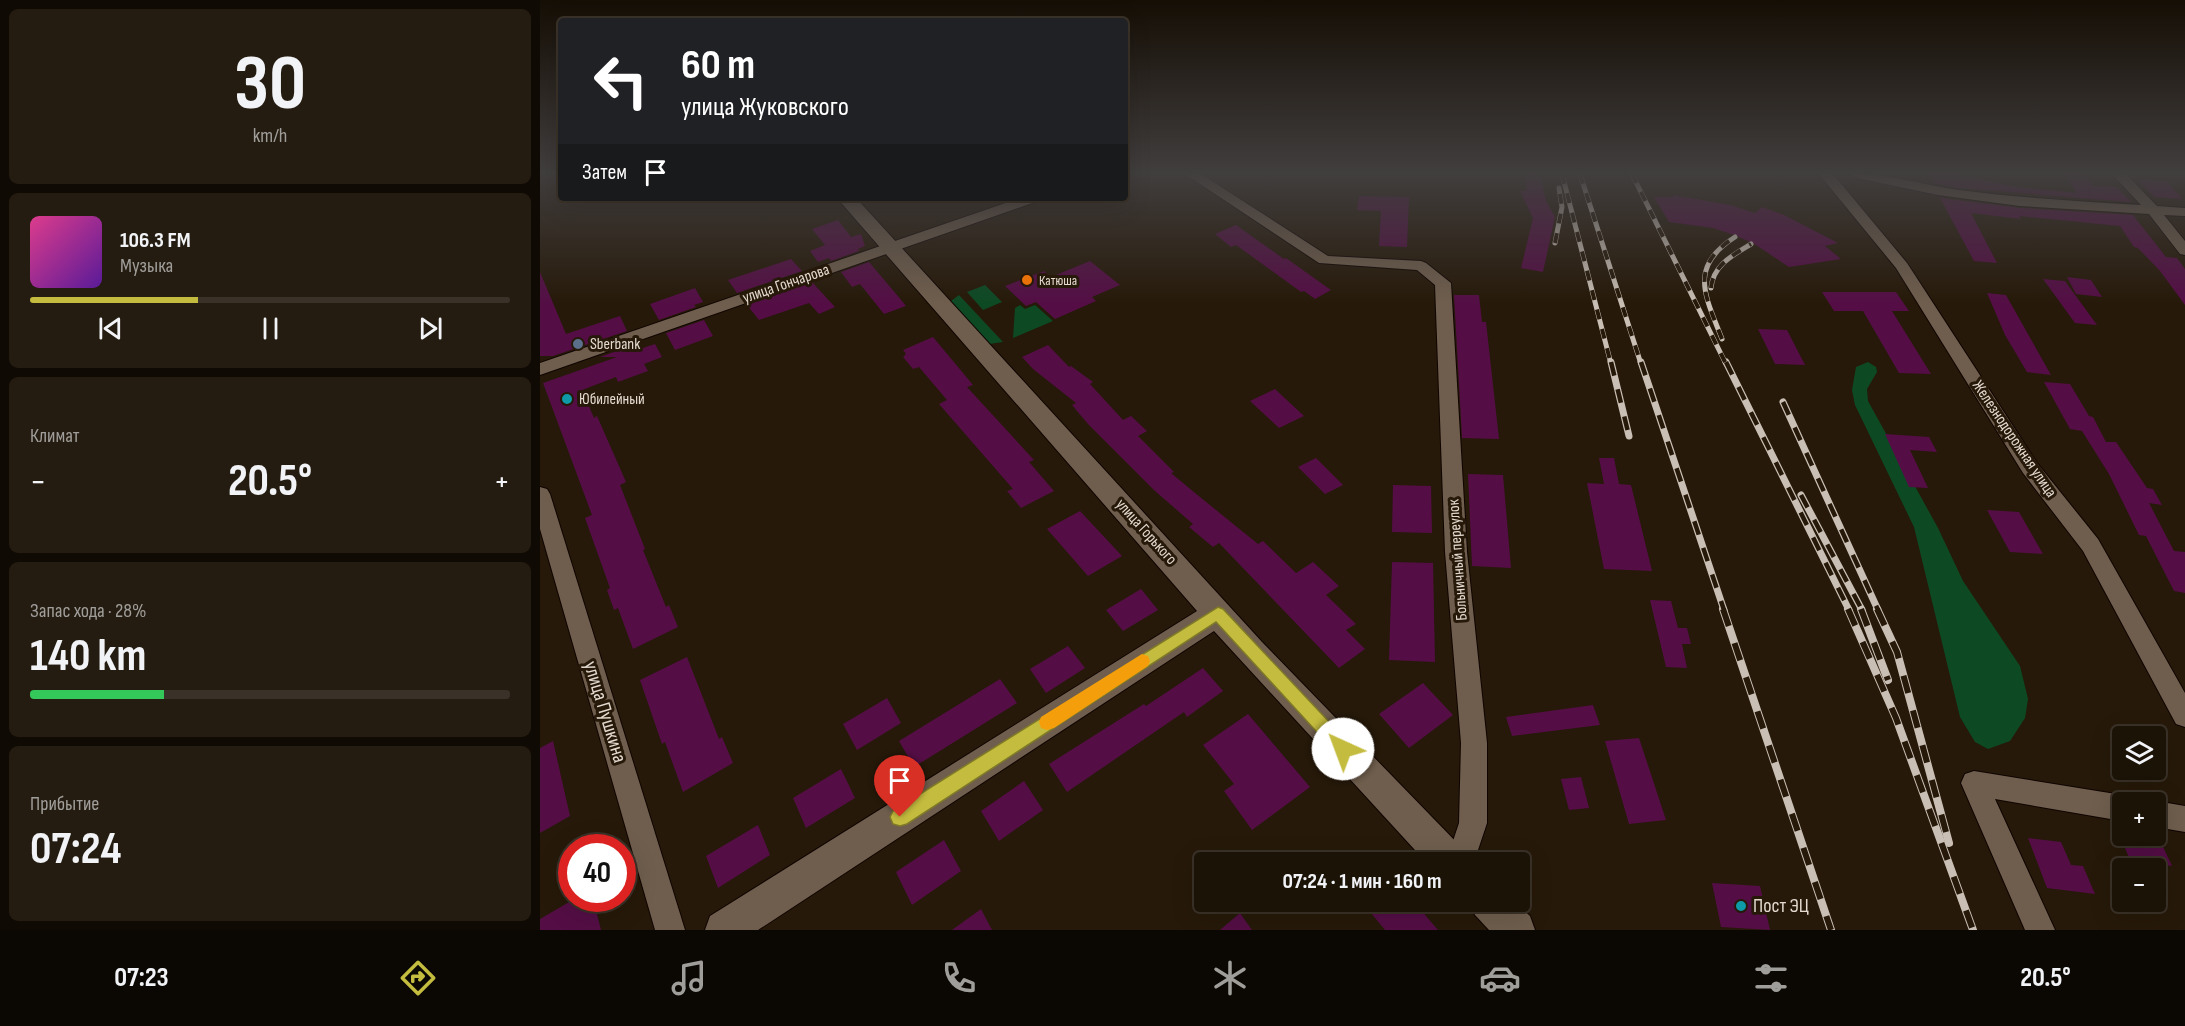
<!DOCTYPE html>
<html lang="ru">
<head>
<meta charset="utf-8">
<style>
  :root { --surface:#1c1307; --page:#251c11; --text:#f1f3f6; --muted:#a09e9b; --line:#3a3228; --accent:#c4bc3e }
  body { margin:0; font-family:"Sofia Sans Condensed",sans-serif; background:var(--page); color:var(--text); height:100vh; display:flex; flex-direction:column; font-size:22px; white-space:nowrap }
  * { box-sizing:border-box; margin:0 }
  p { font-size:20px; color:var(--muted) }
  .icon { flex:none; width:33px; height:33px; fill:none; stroke:currentColor; stroke-width:2; stroke-linecap:round; stroke-linejoin:round }
  .map { position:relative; flex:1; overflow:hidden }
  .panel { display:flex; flex-direction:column; gap:9px; padding:9px; background:#0f0a04; width:540px }
  .panel>* { flex:none }
  .banner { position:absolute; left:18px; top:18px; width:570px; height:183px; border-radius:6px; box-shadow:0 6px 24px #0002,0 0 0 2px var(--line); background:#202124; color:#fff; overflow:hidden }
  .buttons { position:absolute; left:1572px; top:726px; display:grid; gap:12px }
  .buttons a { display:grid; place-items:center; width:54px; height:54px; border-radius:6px; background:var(--surface); box-shadow:0 6px 24px #0002,0 0 0 2px var(--line); font-size:30px }
  .speed { position:absolute; left:18px; top:834px; display:flex; gap:12px; font-size:30px; font-weight:700; text-align:center }
  .speed>* { display:grid; place-content:center; width:78px; height:78px; border-radius:50%; background:var(--surface); box-shadow:0 6px 24px #0002,0 0 0 2px var(--line); line-height:1 }
  .speed .limit { border:9px solid #d22; background:#fff; color:#111 }
  .pin { position:absolute; display:grid; place-items:center; width:51px; height:51px; color:#fff; margin:-62px -26px; border-radius:50% 50% 50% 0; rotate:-45deg; box-shadow:0 0 6px #0007 }
  .pin .icon { rotate:45deg }
  .me { position:absolute; width:66px; margin:-33px; rotate:317deg; stroke-linejoin:round; filter:drop-shadow(0 0 4px #0008) }
  .turn { display:flex; align-items:center; gap:21px; height:126px; padding:0 24px; font-size:27px }
  .turn .icon { width:78px; height:78px; stroke-width:2.5 }
  .turn b { display:block; font-size:42px; line-height:51px }
  .then { display:flex; align-items:center; height:57px; padding:0 24px; background:#0003; gap:12px; font-size:22px }
  .big { font-size:45px; font-weight:700; line-height:1.1 }
  .panel .card { flex:1; display:flex; flex-direction:column; justify-content:center; gap:9px; min-width:0; padding:0 21px; border-radius:9px; background:var(--page) }
  .panel .dial { align-items:center; gap:0 }
  .dial b { font-size:78px; line-height:1 }
  .song { display:flex; align-items:center; gap:18px }
  .cover { width:72px; height:72px; border-radius:9px; background:linear-gradient(135deg,hsl(330 70% 55%),hsl(270 70% 35%)) }
  .played { height:6px; border-radius:3px; background:linear-gradient(90deg,var(--accent) 35%,var(--line) 35%) }
  .keys { display:flex; justify-content:space-around; direction:ltr }
  .heat { display:flex; justify-content:space-between; align-items:center; font-size:33px; direction:ltr }
  .charge { height:9px; border-radius:4px; background:linear-gradient(90deg,#34c759 28%,var(--line) 0) }
  .trip { position:absolute; left:654px; top:852px; width:336px; height:60px; border-radius:6px; background:var(--surface); box-shadow:0 6px 24px #0002,0 0 0 2px var(--line); font-weight:700; line-height:60px; text-align:center }
  .menu { display:flex; height:96px; justify-content:space-around; align-items:center; background:#0b0803; color:var(--muted) }
  .menu .icon { width:42px; height:42px }
  .menu .current { color:var(--accent) }
  .menu b { font-size:27px; color:var(--text) }
  main { display:flex; flex:1; min-height:0 }
  .map>svg:first-child { display:block }
  .green { fill:#0d4a24 }
  .building { fill:#540e45 }
  .lines { fill:none; stroke-linecap:round; stroke-linejoin:round }
  .minor-casing { stroke:#0f0400; stroke-width:2 }
  .tertiary-casing { stroke:#0f0400; stroke-width:2 }
  .minor { fill:#6f5e4d; fill-rule:evenodd }
  .tertiary { fill:#6f5e4d; fill-rule:evenodd }
  .rail-far2-casing { stroke:#c9bfb4; stroke-width:5 }
  .rail-far1-casing { stroke:#c9bfb4; stroke-width:7 }
  .rail-casing { stroke:#c9bfb4; stroke-width:8 }
  .rail-far2 { stroke:#261909; stroke-width:4; stroke-dasharray:10; stroke-linecap:butt }
  .rail-far1 { stroke:#261909; stroke-width:4.5; stroke-dasharray:14; stroke-linecap:butt }
  .rail { stroke:#261909; stroke-width:6; stroke-dasharray:18; stroke-linecap:butt }
  .route { fill:#c4bc3e; stroke:#7f7a28; stroke-width:1.5 }
  .slow { fill:#f59e0b }
  .food-dot { fill:#e8710a; stroke:#261909; stroke-width:2 }
  .service-dot { fill:#5c6f8a; stroke:#261909; stroke-width:2 }
  .culture-dot { fill:#0f9aa8; stroke:#261909; stroke-width:2 }
  .labels { text-anchor:middle; dominant-baseline:central; stroke-width:6; stroke-linejoin:round; paint-order:stroke }
  .far-poi-label { font-size:14px; fill:#e4dad0; stroke:#261909; text-anchor:start }
  .street-label { font-size:16px; fill:#e4dad0; stroke:#261909 }
  .poi-label { font-size:16px; fill:#e4dad0; stroke:#261909; text-anchor:start }
  .near-street-label { font-size:20px; fill:#e4dad0; stroke:#261909 }
  .near-poi-label { font-size:20px; fill:#e4dad0; stroke:#261909; text-anchor:start }
</style>
</head>
<body>
<main>
<section class="panel">
<div class="card dial"><b>30</b><p>km/h</p></div>
<div class="card">
<div class="song"><i class="cover"></i><div><b>106.3 FM</b><p>Музыка</p></div></div>
<div class="played"></div>
<div class="keys"><svg class="icon" aria-label="previous" viewBox="0 0 24 24"><path d="M18 5L8 12l10 7zM5 5v14"/></svg><svg class="icon" aria-label="pause" viewBox="0 0 24 24"><path d="M8 5v14M16 5v14"/></svg><svg class="icon" aria-label="next" viewBox="0 0 24 24"><path d="M6 5l10 7-10 7zM19 5v14"/></svg></div>
</div>
<div class="card"><p>Климат</p>
<div class="heat"><a>−</a><b class="big">20.5°</b><a>+</a></div>
</div>
<div class="card"><p>Запас хода · 28%</p><b class="big">140 km</b><div class="charge"></div></div>
<div class="card"><p>Прибытие</p><b class="big">07:24</b></div>
</section>
<div class="map">
<svg width="1645" height="930" viewBox="0 0 1645 930">
  <rect width="100%" height="100%" fill="#261909"/>
  <!-- green -->
  <g class="green">
    <path d="M445 285 462 302 443 310 427 292Z"/>
    <path d="M419 295 463 342 449 344 411 301Z"/>
    <path d="M480 305 485 309 495 305 513 321 473 338 475 308Z"/>
    <path d="M1328 362 1336 367 1337 372 1327 389 1328 401 1398 528 1423 581 1480 666 1488 699 1485 718 1470 741 1448 749 1435 742 1420 717 1374 527 1315 405 1312 390 1316 367Z"/>
  </g>
  <!-- building -->
  <g class="building">
    <path d="M984 174H1000L1006 201 1015 217 1003 272 981 268 993 218 980 191H987Z"/>
    <path d="M1390 174H1419L1477 187 1537 193 1524 174H1544L1553 186 1577 187 1591 202 1419 188 1394 183Z"/>
    <path d="M1597 179 1627 181 1642 199 1614 197Z"/>
    <path d="M1133 195 1190 205 1215 213 1222 207 1244 215 1298 243 1285 246 1301 259 1249 267 1213 243 1194 235 1173 228 1129 222 1114 197H1134Z"/>
    <path d="M819 196 869 197 867 247 839 246 841 211 817 210Z"/>
    <path d="M1400 198 1480 208 1593 215 1626 257 1637 258 1645 269V305L1620 271 1598 248 1594 247 1580 226 1479 216 1481 219 1431 213 1457 263 1434 261Z"/>
    <path d="M298 220 311 237 321 234 325 246 318 249 319 251 291 261 289 258 278 262 270 251 285 245 272 229Z"/>
    <path d="M696 225 744 259 746 258 791 290 775 299 764 291 761 292 696 245 691 247 675 234Z"/>
    <path d="M251 259 262 271 197 293 188 280Z"/>
    <path d="M550 261 580 285 552 297 556 301 515 319 496 302 486 306 465 286 504 271 511 277Z"/>
    <path d="M329 262 357 295 366 306 344 314 320 284 312 287 301 272Z"/>
    <path d="M0 272 26 334 80 316 87 331 13 356H0Z"/>
    <path d="M1527 277 1551 280 1562 297 1536 294Z"/>
    <path d="M1503 279 1525 281 1557 325 1535 323Z"/>
    <path d="M272 282 295 307 279 314 269 303 219 320 207 305Z"/>
    <path d="M155 288 163 302 154 305 156 307 119 320 110 304Z"/>
    <path d="M1282 292H1356L1369 311H1352L1391 374 1359 373 1323 311H1294Z"/>
    <path d="M1447 293 1466 295 1511 375 1487 372 1465 335Z"/>
    <path d="M914 295H939L942 322H946L959 439 922 438Z"/>
    <path d="M164 320 173 336 135 350 126 333Z"/>
    <path d="M1218 329 1247 330 1265 365 1235 364Z"/>
    <path d="M393 337 433 385 427 387 494 460 489 462 514 491 481 508 467 491 473 489 399 404 407 400 379 367 373 369 363 357 366 354 363 350Z"/>
    <path d="M115 344 122 357 104 364 108 371 78 382 76 377 42 390 54 418 57 416 86 482 80 485 105 549 103 550 126 607 129 605 138 627 93 649 78 608 74 610 67 590 70 588 45 518 52 515 3 383 77 357H60L93 345 97 350Z"/>
    <path d="M508 345 529 367 531 366 553 382 550 384 583 420 591 416 607 431 598 436 634 472 631 473 655 493 718 544 723 541 756 573 773 562 799 586 786 595 816 624 806 630 825 649 799 668 679 543 673 547 649 527 653 524 615 491 548 424 532 405 536 403 493 369 482 357Z"/>
    <path d="M1504 382 1530 384 1549 416 1553 417 1566 442H1576L1607 488 1613 489 1622 505 1609 503 1634 551 1645 552V593L1634 591 1606 536 1599 535 1569 474 1542 431 1530 429Z"/>
    <path d="M735 389 764 416 739 428 710 401Z"/>
    <path d="M1345 434 1389 437 1397 452 1370 450 1388 488 1369 487Z"/>
    <path d="M776 458 803 485 785 494 758 467Z"/>
    <path d="M1059 458H1074L1079 484 1091 485 1112 571 1064 569 1047 483 1064 484Z"/>
    <path d="M928 474 963 475 971 568 932 566Z"/>
    <path d="M853 485 891 486 892 533 852 532Z"/>
    <path d="M1447 510 1479 512 1503 554 1470 552Z"/>
    <path d="M540 511 582 556 548 576 507 529Z"/>
    <path d="M852 562 893 563 895 662 849 660Z"/>
    <path d="M601 589 618 610 583 631 566 610Z"/>
    <path d="M1110 600 1131 601 1138 628H1147L1151 644H1142L1147 668 1126 667Z"/>
    <path d="M528 646 545 668 506 693 490 669Z"/>
    <path d="M147 657 179 739 182 737 193 763 143 792 125 742 122 744 100 680Z"/>
    <path d="M663 668 683 691 647 717 644 712 527 792 509 764 604 704 606 706Z"/>
    <path d="M460 679 477 703 374 767 359 741Z"/>
    <path d="M883 683 913 715 869 748 839 714Z"/>
    <path d="M347 698 361 723 317 750 303 724Z"/>
    <path d="M1053 705 1060 725 972 736 966 717Z"/>
    <path d="M708 714 770 787 712 830 684 791 694 784 663 745Z"/>
    <path d="M1099 738 1126 820 1089 824 1065 741Z"/>
    <path d="M13 741 30 816 0 833V748Z"/>
    <path d="M301 769 315 798 266 828 253 798Z"/>
    <path d="M1041 777 1049 808 1029 810 1021 779Z"/>
    <path d="M484 781 503 810 459 841 441 811Z"/>
    <path d="M218 825 230 855 178 888 166 856Z"/>
    <path d="M1580 836H1618L1632 866 1590 860Z"/>
    <path d="M1488 838 1521 842 1531 865 1543 866 1555 894 1507 888Z"/>
    <path d="M404 840 421 871 372 905 356 872Z"/>
    <path d="M1172 883 1220 886 1230 930 1181 927Z"/>
    <path d="M36 898H53L61 930H0V919Z"/>
    <path d="M822 902H874L898 930H845Z"/>
    <path d="M441 909 452 930H412Z"/>
    <path d="M700 913 712 930H680Z"/>
  </g>
  <g class="lines">
    <!-- minor casing -->
    <g class="minor-casing">
      <g id="minor">
        <path d="M645 174H661L788 256 881 261 886 263 911 283 927 552 947 743V823L934 862H906L919 823 921 743 905 552 895 285 877 270 779 263Z"/>
        <path d="M1279 174H1293L1367 263 1497 463 1558 539 1645 693V727L1636 724 1543 551 1483 473 1356 268Z"/>
        <path d="M1310 174C1347 173 1382 185 1419 190 1479 198 1540 201 1601 205L1572 174H1586L1617 206 1645 208V216L1624 215 1645 241V255L1640 254 1609 214 1480 206 1398 195 1317 178Z"/>
        <path d="M480 198H500L498 201 0 375V363Z"/>
        <path d="M0 487 7 489 10 494 145 930H115L0 529Z"/>
        <path d="M1434 771 1582 795 1591 799 1593 802H1582V821L1455 799 1515 930H1485L1421 783 1425 774Z"/>
        <path d="M1616 801 1645 806V832L1616 827V802H1612Z"/>
      </g>
    </g>
    <!-- tertiary casing -->
    <g class="tertiary-casing">
      <g id="tertiary">
        <path d="M297 198H316L722 642 923 849 928 862H886L674 631 218 930H165L170 916 657 611Z"/>
        <path d="M929 902H974L990 916 995 930H949L935 915Z"/>
      </g>
    </g>
    <!-- minor -->
    <use href="#minor" class="minor"/>
    <!-- tertiary -->
    <use href="#tertiary" class="tertiary"/>
    <!-- rail-far2 casing -->
    <g class="rail-far2-casing">
      <g id="rail-far2">
        <path d="M1022 174 1071 364"/>
        <path d="M1040 174 1101 364"/>
        <path d="M1092 174 1186 364"/>
        <path d="M1015 243 1022 207 1019 188"/>
        <path d="M1171 288C1173 265 1193 255 1211 244"/>
        <path d="M1182 339C1165 295 1148 267 1195 237"/>
      </g>
    </g>
    <!-- rail-far1 casing -->
    <g class="rail-far1-casing">
      <g id="rail-far1">
        <path d="M1071 362 1089 436"/>
        <path d="M1101 362 1184 610"/>
        <path d="M1186 362 1309 610"/>
        <path d="M1243 402 1338 610"/>
        <path d="M1261 495 1322 610"/>
      </g>
    </g>
    <!-- rail casing -->
    <g class="rail-casing">
      <g id="rail">
        <path d="M1183 609 1291 930"/>
        <path d="M1308 609 1356 718 1433 930"/>
        <path d="M1321 609 1348 680"/>
        <path d="M1337 609 1357 652 1409 843"/>
      </g>
    </g>
    <!-- rail-far2 -->
    <use href="#rail-far2" class="rail-far2"/>
    <!-- rail-far1 -->
    <use href="#rail-far1" class="rail-far1"/>
    <!-- rail -->
    <use href="#rail" class="rail"/>
  </g>
  <!-- sky -->
  <linearGradient id="sky" x2="0" y2="1"><stop stop-color="#150e05"/><stop offset="0.57" stop-color="#413e3e"/><stop offset="1" stop-color="#413e3e" stop-opacity="0"/></linearGradient>
  <rect width="1645" height="304" fill="url(#sky)"/>
  <!-- route -->
  <path class="route" d="M678 607 683 609 809 743 812 749 809 754 803 757 797 754 676 622 367 824 360 826 353 824 350 817 353 811Z"/>
  <!-- slow -->
  <path class="slow" d="M602 654 608 656 610 661 608 666 514 728 507 730 501 728 499 722 501 717Z"/>
  <!-- markers -->
  <circle class="food-dot" cx="487" cy="280" r="6"/>
  <circle class="service-dot" cx="38" cy="344" r="6"/>
  <g class="culture-dot">
    <circle cx="27" cy="399" r="6"/>
    <circle cx="1201" cy="906" r="6"/>
  </g>
  <g class="labels">
    <!-- far-poi labels -->
    <g class="far-poi-label">
      <text x="499" y="280">Катюша</text>
    </g>
    <!-- street labels -->
    <g class="street-label">
      <text transform="translate(246 284) rotate(-19)">улица Гончарова</text>
      <text transform="translate(1474 439) rotate(56)">Железнодорожная улица</text>
      <text transform="translate(606 532) rotate(48)">улица Горького</text>
      <text transform="translate(918 560) rotate(-94)">Больничный переулок</text>
    </g>
    <!-- poi labels -->
    <g class="poi-label">
      <text x="50" y="344">Sberbank</text>
      <text x="39" y="399">Юбилейный</text>
    </g>
    <!-- near-street labels -->
    <g class="near-street-label">
      <text transform="translate(65 712) rotate(73)">улица Пушкина</text>
    </g>
    <!-- near-poi labels -->
    <g class="near-poi-label">
      <text x="1213" y="906">Пост ЭЦ</text>
    </g>
  </g>
</svg>
<div class="buttons">
<a><svg class="icon" aria-label="layers" viewBox="0 0 24 24"><path d="M12 4l9 5-9 5-9-5zM3 14l9 5 9-5"/></svg></a>
<a>+</a>
<a>−</a>
</div>
<div class="speed"><div class="limit">40</div></div>
<div class="pin" style="left:360px;top:817px;background:#d93025"><svg class="icon" aria-label="arrive" viewBox="0 0 24 24"><path d="M6 21V4h12l-3 4 3 4H6"/></svg></div>
<svg class="me" style="left:803px;top:749px" viewBox="-20 -20 40 40"><circle r="19" fill="#fff"/><path d="M0-13L10 11 0 6-10 11z" fill="#c4bc3e"/></svg>
<div class="trip">07:24 · 1 мин · 160 m</div>
<div class="banner">
<div class="turn"><svg class="icon" aria-label="left" viewBox="0 0 24 24"><path d="M17 20v-9H6M10 6l-5 5 5 5"/></svg><div><b>60 m</b>улица Жуковского</div></div>
<div class="then">Затем<svg class="icon" aria-label="arrive" viewBox="0 0 24 24"><path d="M6 21V4h12l-3 4 3 4H6"/></svg></div>
</div>
</div>
</main>
<nav class="menu">
<b>07:23</b>
<svg class="icon current" aria-label="directions" viewBox="0 0 24 24"><path d="M12 3l9 9-9 9-9-9zM9 14v-3h6M13 9l2 2-2 2"/></svg>
<svg class="icon" aria-label="music" viewBox="0 0 24 24"><path d="M9 18V5l10-2v13"/><circle cx="6" cy="18" r="3"/><circle cx="16" cy="16" r="3"/></svg>
<svg class="icon" aria-label="phone" viewBox="0 0 24 24"><path d="M5 4h4l2 5-3 2q2 4 5 5l2-3 5 2v4C11 20 4 13 5 4z"/></svg>
<svg class="icon" aria-label="climate" viewBox="0 0 24 24"><path d="M12 3v18M4 7l16 10M4 17L20 7"/></svg>
<svg class="icon" aria-label="car" viewBox="0 0 24 24"><path d="M5 17H2v-5l4-1 3-4h7l3 4 3 1v5h-3M9 17h6M6 11h13"/><circle cx="7" cy="17" r="2"/><circle cx="17" cy="17" r="2"/></svg>
<svg class="icon" aria-label="filters" viewBox="0 0 24 24"><path d="M4 7h16M4 17h16"/><circle cx="9" cy="7" r="2"/><circle cx="15" cy="17" r="2"/></svg>
<b>20.5°</b>
</nav>
</body>
</html>
